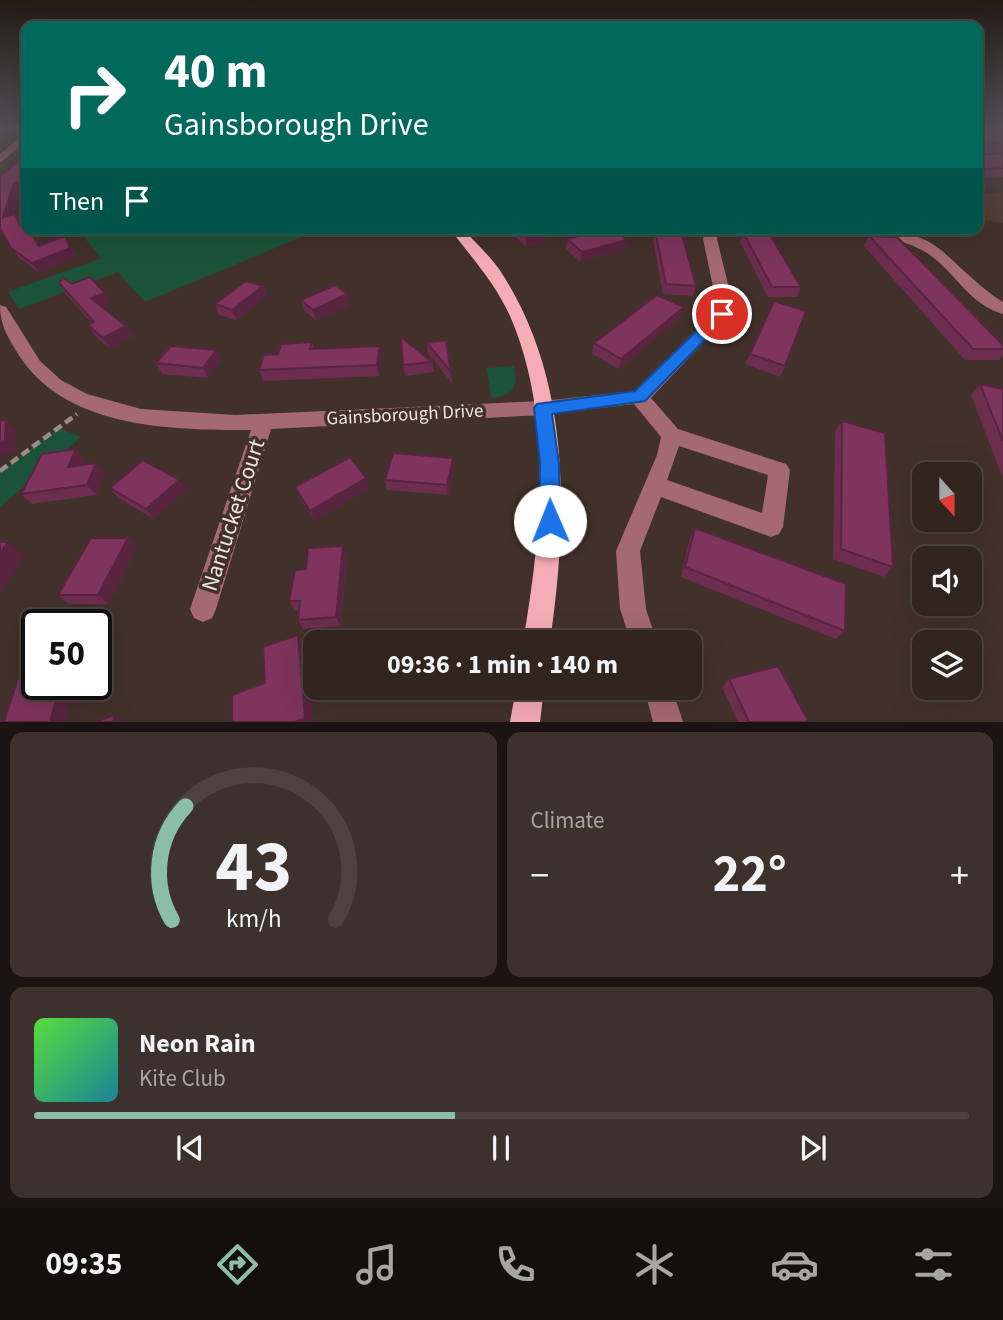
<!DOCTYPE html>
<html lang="en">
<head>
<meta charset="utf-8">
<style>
  :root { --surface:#322520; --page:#3d312d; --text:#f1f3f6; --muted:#a8a5a5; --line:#4d423e; --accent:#8abfa5 }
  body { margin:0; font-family:"Source Sans 3",sans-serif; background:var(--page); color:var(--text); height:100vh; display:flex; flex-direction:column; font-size:26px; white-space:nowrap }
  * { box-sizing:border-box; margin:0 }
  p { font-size:23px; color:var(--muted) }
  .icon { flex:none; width:38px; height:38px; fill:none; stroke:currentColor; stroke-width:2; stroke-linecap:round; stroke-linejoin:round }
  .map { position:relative; height:722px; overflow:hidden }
  .drawer { display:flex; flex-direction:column; gap:10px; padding:10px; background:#1c1412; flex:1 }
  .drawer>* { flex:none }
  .banner { position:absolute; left:21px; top:21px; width:962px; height:214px; border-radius:14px; box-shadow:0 7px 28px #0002,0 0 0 2px var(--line); background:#00695c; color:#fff; overflow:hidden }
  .needle { width:46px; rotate:159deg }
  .fabs { position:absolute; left:912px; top:462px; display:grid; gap:14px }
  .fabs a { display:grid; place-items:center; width:70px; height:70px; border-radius:14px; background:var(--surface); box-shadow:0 7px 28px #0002,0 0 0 2px var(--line); font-size:35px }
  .speed { position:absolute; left:21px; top:609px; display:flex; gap:14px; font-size:35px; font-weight:700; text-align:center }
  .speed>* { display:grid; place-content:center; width:91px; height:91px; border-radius:50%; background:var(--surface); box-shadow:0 7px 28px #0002,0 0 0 2px var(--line); line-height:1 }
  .speed .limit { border:4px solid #111; border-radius:10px; background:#fff; color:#111 }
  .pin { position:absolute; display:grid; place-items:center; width:60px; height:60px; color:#fff; margin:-30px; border:4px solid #fff; border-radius:50%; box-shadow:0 2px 7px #0007 }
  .me { position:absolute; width:77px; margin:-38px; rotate:359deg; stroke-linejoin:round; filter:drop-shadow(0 0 5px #0008) }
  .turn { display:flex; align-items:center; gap:24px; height:147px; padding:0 28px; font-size:32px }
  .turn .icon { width:91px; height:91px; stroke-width:2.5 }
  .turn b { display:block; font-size:49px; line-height:60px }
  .then { display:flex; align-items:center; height:66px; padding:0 28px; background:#0003; gap:14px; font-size:26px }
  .big { font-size:52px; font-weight:700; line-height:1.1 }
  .drawer .card { flex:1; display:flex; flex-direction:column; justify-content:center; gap:10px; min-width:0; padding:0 24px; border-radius:14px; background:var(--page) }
  .drawer .dial { align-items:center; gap:0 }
  .dial svg { height:182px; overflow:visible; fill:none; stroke:var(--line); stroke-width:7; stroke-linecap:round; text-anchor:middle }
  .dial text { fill:var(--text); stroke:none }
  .song { display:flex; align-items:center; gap:21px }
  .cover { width:84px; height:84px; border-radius:10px; background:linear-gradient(135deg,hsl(110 70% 55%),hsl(190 70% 35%)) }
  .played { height:7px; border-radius:4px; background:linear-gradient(90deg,var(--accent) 45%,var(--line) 45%) }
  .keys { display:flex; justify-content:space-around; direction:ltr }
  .heat { display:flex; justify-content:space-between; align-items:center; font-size:38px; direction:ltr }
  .drawer .tiles { flex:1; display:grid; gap:10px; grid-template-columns:1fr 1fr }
  .card:last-child { grid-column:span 2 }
  .trip { position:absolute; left:303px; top:630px; width:399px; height:70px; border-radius:14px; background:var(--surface); box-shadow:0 7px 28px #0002,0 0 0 2px var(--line); font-weight:700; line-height:70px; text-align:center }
  .dock { display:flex; height:112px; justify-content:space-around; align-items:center; background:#140f0d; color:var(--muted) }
  .dock .icon { width:49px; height:49px }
  .dock .on { color:var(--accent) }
  .dock b { font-size:32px; color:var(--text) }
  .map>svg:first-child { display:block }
  .built { fill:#51392f }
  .green { fill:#1a5339 }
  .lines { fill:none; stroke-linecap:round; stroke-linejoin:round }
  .path { stroke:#9a8c86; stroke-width:4.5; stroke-dasharray:9 4.5; stroke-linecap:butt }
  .minor { fill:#a56971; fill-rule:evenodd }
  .major { fill:#f6acb4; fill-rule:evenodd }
  .wall { fill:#6c2d4f }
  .shaded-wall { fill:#582440 }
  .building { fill:#7e345c; stroke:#582440; stroke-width:2 }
  .route { fill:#1a73e8; stroke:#114b97; stroke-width:2 }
  .labels { text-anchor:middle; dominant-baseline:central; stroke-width:7; stroke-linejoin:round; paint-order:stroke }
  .street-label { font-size:19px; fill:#efe4df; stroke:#42312a }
  .near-street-label { font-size:23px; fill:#efe4df; stroke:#42312a }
</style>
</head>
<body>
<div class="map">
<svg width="1003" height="722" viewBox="0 0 1003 722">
  <rect width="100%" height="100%" fill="#42312a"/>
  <!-- built -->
  <path class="built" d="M1003 192V223L978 219V194Z"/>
  <!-- green -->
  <g class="green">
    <path d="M92 229H321L145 302 118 272 19 309 8 292 102 258 80 233Z"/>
    <path d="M514 366C519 386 513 397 491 398L487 368Z"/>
    <path d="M59 428 81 437 0 507V472Z"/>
  </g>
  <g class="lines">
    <!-- path -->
    <path class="path" d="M0 471 77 414"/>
    <!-- minor -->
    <g class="minor">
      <path d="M26 133V141L0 163V154Z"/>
      <path d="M559 229H580L574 233Z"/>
      <path d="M707 229H730L718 233 717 239 732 301 730 314 651 398 678 429 786 464 790 470 783 527 779 534 771 537 661 497 640 551 646 609 657 642H631L620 609 616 551 657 455 661 437 634 404 543 415 271 429 216 609 212 618 203 622 194 618 190 609 251 430C169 430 61 429 15 349 6 334 0 323 0 305L6 307 10 313 40 361 61 380 87 394 141 409 235 415 543 401 634 391 714 313 716 301 703 239ZM679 446 768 475 762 513 667 480Z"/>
      <path d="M831 229C866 229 911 225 941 250 962 268 979 287 1003 302V314C969 305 954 270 927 253 900 236 868 236 837 233Z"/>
      <path d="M644 688H672L683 722H653Z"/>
    </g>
    <!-- major -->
    <g class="major">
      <path d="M450 229H463C475 242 489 255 499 269 572 378 568 517 550 642H523C541 536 554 418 510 316 495 283 472 258 450 229Z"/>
      <path d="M516 688H544L540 722H510Z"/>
    </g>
  </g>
  <!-- wall -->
  <g class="wall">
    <path d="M978 128H1003V152L983 153V155L1003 153V177L978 178Z"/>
    <path d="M0 176 25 191 19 192 13 214 39 246H71L76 257 39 273 18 257 3 233Z"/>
    <path d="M507 229H546L548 241 526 247Z"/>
    <path d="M655 231 696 286 693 296 663 294 653 240Z"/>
    <path d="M743 232 801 287 797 297H768L740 242Z"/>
    <path d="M869 236 1003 345V355L999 360H965L864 246Z"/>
    <path d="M567 239 627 240 625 249 580 262 566 249Z"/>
    <path d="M59 283 72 284 111 303 102 307 126 326 133 336 110 348 95 336 88 325 92 323 65 293Z"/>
    <path d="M263 286 267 296 236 320 219 315 215 304Z"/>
    <path d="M347 294 349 305 316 321 304 310 301 300Z"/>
    <path d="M681 317 619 369 592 354 594 343Z"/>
    <path d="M312 342 314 349 382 356 379 376 263 381 259 370 278 354Z"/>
    <path d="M427 343 451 372 452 383 428 353Z"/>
    <path d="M216 350 221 360 208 378 162 374 156 363Z"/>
    <path d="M750 354 785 366 780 377 745 364Z"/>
    <path d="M432 362 434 372 405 376 403 365Z"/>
    <path d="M980 384 1003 389V479L971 395Z"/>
    <path d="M842 421 893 567 884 577 833 559 835 431Z"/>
    <path d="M76 449 85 460 83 465 96 463 105 473 96 495 32 504 21 494Z"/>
    <path d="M453 458 454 469 448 495 387 490 385 480Z"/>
    <path d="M366 478 369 488 315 521 300 498 295 487Z"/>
    <path d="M110 488 186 490 154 519 118 498Z"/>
    <path d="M695 528 845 631 836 639 681 577 690 538Z"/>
    <path d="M128 538 137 548 108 604H69L58 595Z"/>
    <path d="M343 546 347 556 341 626 303 629 298 620 299 610H295L289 601 306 569Z"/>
    <path d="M729 679 809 722H738L722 687Z"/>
  </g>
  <!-- shaded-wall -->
  <g class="shaded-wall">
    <path d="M26 169V188L25 191 19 192 9 226 3 217 14 183Z"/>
    <path d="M548 231V241L526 247V237Z"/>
    <path d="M65 236 71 246 76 257 39 273 32 263Z"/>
    <path d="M627 240 625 249 580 262 582 252Z"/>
    <path d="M263 286 267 296 236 320 232 310Z"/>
    <path d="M105 293 111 303 97 309 91 298Z"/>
    <path d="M347 294 349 305 316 321 313 310Z"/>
    <path d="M684 307 681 317 619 369 621 359Z"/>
    <path d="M126 326 133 336 110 348 103 338Z"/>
    <path d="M380 346 382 356 379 376 377 365Z"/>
    <path d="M216 350 221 360 208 378 203 368Z"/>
    <path d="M6 419 16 430 15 451 0 456V442Z"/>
    <path d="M76 449 85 460 77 477 68 467Z"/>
    <path d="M453 458 454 469 448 495 447 485Z"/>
    <path d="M96 463 105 473 96 495 87 485Z"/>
    <path d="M366 478 369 488 315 521 310 511Z"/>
    <path d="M179 480 186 490 154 519 146 509Z"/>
    <path d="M128 538 137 548 108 604 98 595Z"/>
    <path d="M8 542 25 557 0 593V553Z"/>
    <path d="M343 546 347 556 341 626 336 617Z"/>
    <path d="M298 635 306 647 313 722H295Z"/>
    <path d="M60 684H74L65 722H50Z"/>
    <path d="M114 715 125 722H113Z"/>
  </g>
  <!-- building -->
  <g class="building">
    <path d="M978 128H1003V138H1002L1003 139V143L981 145 983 155 1003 153V168L978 170Z"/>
    <path d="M26 155V169L19 182 14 183 3 217 15 214 20 225 25 224 26 229H28L39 246 65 236 70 248 32 263 11 248 0 228V176Z"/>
    <path d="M518 229H546L548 231 526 237Z"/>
    <path d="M605 229H614L627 240 582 252 567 239Z"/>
    <path d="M655 231H681L696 286 666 284Z"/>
    <path d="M743 232 769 233 801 287H772Z"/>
    <path d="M869 236 897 237 1003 345V349H973Z"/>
    <path d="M90 277 105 293 91 298 126 326 103 338 88 325 94 322 59 283 63 278 72 284Z"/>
    <path d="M246 281 263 286 232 310 215 304Z"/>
    <path d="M335 285 347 294 313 310 301 300Z"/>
    <path d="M657 295 684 307 621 359 594 343Z"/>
    <path d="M774 301 806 311 785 366 750 354Z"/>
    <path d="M401 337 432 362 403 365Z"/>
    <path d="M446 340 451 372 427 343Z"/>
    <path d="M312 342 310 349 380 346 377 365 259 370 264 355 278 354 281 344Z"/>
    <path d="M171 346 216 350 203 368 156 363Z"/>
    <path d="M980 384 1003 389V441Z"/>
    <path d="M6 419 5 441 0 442V421Z"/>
    <path d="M842 421 885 433 893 567 841 549Z"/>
    <path d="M76 449 68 467 96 463 87 485 21 494 42 454Z"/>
    <path d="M393 453 453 458 447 485 385 480Z"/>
    <path d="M350 457 366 478 310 511 295 487Z"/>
    <path d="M143 460 179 480 146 509 110 488Z"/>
    <path d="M695 528 846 584 845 631 685 567Z"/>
    <path d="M91 538H128L98 595H58Z"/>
    <path d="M0 542H8L0 553Z"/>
    <path d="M343 546 336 617 298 620 300 601H289L295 570 306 569 308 548Z"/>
    <path d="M298 635 305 718 295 722H232V695L265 683 263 647Z"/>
    <path d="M778 666 809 722H749L729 679Z"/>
    <path d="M37 667V684H60L50 722H4L20 672Z"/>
    <path d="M114 715 113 722H96Z"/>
  </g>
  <!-- sky -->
  <linearGradient id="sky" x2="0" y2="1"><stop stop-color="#241b17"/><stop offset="0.56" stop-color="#544e55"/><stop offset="1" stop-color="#544e55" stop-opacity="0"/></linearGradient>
  <rect width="1003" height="229" fill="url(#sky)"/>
  <!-- route -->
  <path class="route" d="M722 309 727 311V317L645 401 552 414 559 464 560 521 557 528 550 530 542 528 539 521 540 464 534 408 537 404 635 391 717 311Z"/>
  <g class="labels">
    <!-- street labels -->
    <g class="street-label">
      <text transform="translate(405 415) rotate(-3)">Gainsborough Drive</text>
    </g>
    <!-- near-street labels -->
    <g class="near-street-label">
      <text transform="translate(233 515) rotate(-72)">Nantucket Court</text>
    </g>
  </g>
</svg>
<div class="fabs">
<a><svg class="needle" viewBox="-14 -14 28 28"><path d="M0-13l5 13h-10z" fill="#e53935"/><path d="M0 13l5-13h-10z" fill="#a8a5a5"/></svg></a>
<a><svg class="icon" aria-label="sound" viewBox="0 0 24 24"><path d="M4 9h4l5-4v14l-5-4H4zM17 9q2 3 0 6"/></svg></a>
<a><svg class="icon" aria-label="layers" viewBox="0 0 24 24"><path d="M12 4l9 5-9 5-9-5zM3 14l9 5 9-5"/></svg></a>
</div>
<div class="speed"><div class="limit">50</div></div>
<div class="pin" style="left:722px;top:314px;background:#d93025"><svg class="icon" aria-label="arrive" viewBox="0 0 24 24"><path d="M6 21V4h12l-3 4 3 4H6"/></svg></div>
<svg class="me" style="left:550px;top:521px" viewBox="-20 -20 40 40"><circle r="19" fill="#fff"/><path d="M0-13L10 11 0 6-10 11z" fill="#1a73e8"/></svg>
<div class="trip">09:36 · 1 min · 140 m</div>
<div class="banner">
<div class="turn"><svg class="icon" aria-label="right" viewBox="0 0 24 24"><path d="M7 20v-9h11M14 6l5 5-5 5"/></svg><div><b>40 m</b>Gainsborough Drive</div></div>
<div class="then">Then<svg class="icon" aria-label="arrive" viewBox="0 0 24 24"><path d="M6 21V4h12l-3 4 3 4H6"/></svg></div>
</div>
</div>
<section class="drawer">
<div class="tiles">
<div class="card dial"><svg viewBox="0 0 100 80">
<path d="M14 69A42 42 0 1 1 86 69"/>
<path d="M14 69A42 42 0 0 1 20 19" stroke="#8abfa5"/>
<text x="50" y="56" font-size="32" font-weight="700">43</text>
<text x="50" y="72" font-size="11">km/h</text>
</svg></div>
<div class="card"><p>Climate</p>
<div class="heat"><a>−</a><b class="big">22°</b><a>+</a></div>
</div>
<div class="card">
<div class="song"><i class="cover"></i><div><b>Neon Rain</b><p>Kite Club</p></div></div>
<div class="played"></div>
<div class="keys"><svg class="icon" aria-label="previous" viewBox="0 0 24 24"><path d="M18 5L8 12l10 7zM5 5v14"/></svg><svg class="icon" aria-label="pause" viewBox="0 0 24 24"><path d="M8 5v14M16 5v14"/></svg><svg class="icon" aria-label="next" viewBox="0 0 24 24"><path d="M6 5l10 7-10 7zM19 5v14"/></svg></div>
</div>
</div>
</section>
<nav class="dock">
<b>09:35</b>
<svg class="icon on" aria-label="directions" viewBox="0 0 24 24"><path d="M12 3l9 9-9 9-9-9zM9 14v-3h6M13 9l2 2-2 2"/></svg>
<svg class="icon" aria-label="music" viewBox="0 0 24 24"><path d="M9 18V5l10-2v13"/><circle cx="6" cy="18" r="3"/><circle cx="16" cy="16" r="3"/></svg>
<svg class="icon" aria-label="phone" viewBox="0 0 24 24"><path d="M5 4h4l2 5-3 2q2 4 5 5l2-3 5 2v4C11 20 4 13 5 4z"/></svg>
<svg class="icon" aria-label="climate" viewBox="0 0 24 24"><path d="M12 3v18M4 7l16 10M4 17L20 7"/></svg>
<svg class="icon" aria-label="car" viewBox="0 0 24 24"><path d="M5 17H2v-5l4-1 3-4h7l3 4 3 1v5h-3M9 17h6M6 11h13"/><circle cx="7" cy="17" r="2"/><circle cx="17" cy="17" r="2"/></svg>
<svg class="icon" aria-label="filters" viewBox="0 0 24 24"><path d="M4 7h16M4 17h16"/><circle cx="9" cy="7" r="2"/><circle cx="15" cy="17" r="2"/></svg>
</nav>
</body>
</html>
